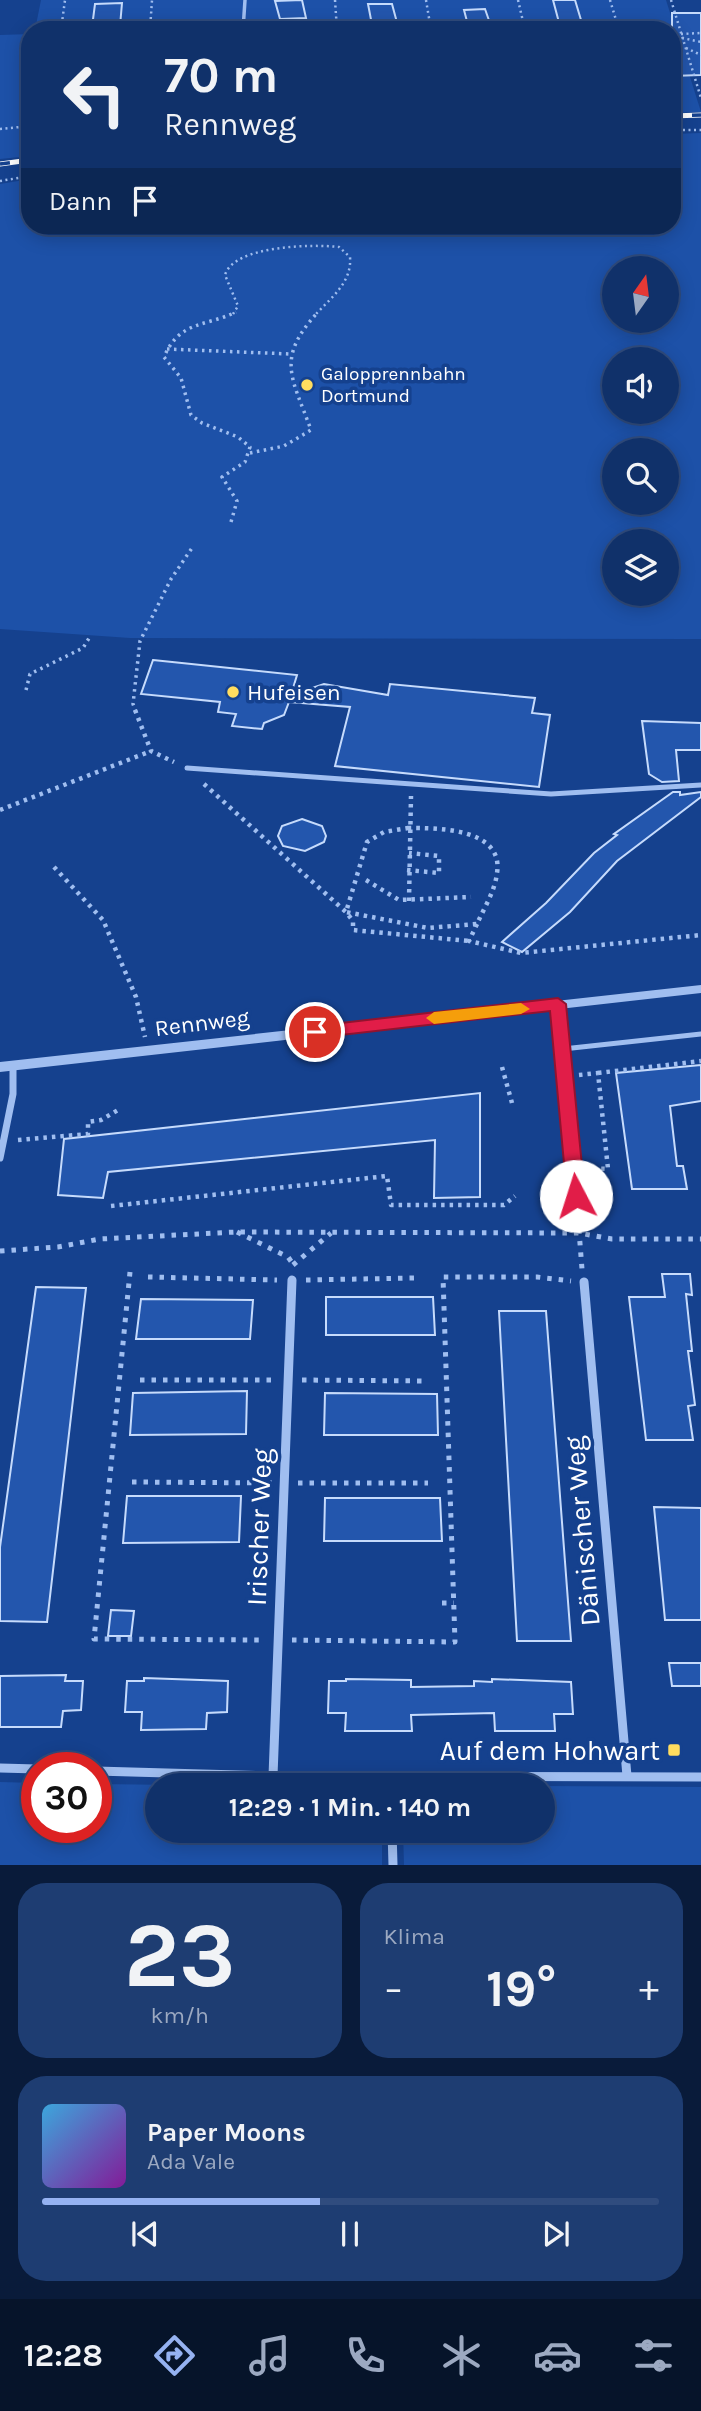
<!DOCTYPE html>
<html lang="de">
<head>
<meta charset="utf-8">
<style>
  :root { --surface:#10316a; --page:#1e3d72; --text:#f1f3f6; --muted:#9ca9c1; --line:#304c7e; --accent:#95b2f1 }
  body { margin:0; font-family:Karla,sans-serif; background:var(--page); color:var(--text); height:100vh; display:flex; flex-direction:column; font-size:26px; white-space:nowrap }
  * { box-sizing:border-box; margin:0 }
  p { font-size:23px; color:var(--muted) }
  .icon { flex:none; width:38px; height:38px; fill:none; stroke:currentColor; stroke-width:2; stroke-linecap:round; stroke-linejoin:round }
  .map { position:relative; height:1865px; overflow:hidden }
  .details { display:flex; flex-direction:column; gap:18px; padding:18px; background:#091b3a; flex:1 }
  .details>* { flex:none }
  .top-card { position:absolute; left:21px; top:21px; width:660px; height:214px; border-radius:28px; box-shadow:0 4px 18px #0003,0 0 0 2px var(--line); background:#10316a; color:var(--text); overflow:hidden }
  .needle { width:46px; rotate:14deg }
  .fabs { position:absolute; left:602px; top:256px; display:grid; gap:14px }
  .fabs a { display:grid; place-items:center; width:77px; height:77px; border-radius:50%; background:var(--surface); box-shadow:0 4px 18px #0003,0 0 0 2px var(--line); font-size:35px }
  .speed { position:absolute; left:21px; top:1752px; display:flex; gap:14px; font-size:35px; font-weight:700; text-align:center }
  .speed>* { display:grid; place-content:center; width:91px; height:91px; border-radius:50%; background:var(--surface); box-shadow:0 4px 18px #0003,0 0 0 2px var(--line); line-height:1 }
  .speed .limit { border:10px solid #d22; background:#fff; color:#111 }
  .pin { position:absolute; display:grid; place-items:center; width:60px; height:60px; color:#fff; margin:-30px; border:4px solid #fff; border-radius:50%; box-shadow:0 2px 7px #0007 }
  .me { position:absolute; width:77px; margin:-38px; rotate:355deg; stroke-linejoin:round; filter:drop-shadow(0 0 5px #0008) }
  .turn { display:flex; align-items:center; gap:24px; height:147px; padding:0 28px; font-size:32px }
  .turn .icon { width:91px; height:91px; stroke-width:2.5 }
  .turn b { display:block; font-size:49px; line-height:60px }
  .then { display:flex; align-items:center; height:66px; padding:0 28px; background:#0003; gap:14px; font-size:26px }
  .big { font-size:52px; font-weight:700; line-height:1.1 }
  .details .tile { flex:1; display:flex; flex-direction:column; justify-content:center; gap:10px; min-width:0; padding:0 24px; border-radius:28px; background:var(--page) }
  .details .dial { align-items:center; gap:0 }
  .dial b { font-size:91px; line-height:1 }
  .song { display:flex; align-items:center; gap:21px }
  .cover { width:84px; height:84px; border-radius:10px; background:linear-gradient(135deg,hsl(200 70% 55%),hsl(290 70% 35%)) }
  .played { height:7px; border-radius:4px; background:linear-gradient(90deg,var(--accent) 45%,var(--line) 45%) }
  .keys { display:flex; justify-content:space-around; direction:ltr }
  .heat { display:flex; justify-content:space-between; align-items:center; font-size:38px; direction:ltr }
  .details .tiles { flex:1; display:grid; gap:18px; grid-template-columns:1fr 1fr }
  .tile:last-child { grid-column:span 2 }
  .trip { position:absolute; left:145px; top:1773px; width:410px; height:70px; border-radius:35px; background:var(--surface); box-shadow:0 4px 18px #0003,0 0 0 2px var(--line); font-weight:700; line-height:70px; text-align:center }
  .tab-bar { display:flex; height:112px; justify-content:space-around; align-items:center; background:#06142a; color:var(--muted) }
  .tab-bar .icon { width:49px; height:49px }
  .tab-bar .selected { color:var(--accent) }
  .tab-bar b { font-size:32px; color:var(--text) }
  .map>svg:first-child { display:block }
  .green { fill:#1d51a8; fill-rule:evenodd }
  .building { fill:#2356ad; stroke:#c6dbfc; stroke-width:2 }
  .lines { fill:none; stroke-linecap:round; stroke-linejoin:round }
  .path-far3 { stroke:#a0bef0; stroke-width:2.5; stroke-dasharray:2 3.5; stroke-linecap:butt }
  .path-far2 { stroke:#a0bef0; stroke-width:3.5; stroke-dasharray:2.5 4.5; stroke-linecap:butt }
  .path-far1 { stroke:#a0bef0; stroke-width:4.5; stroke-dasharray:3.5 5; stroke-linecap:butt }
  .path { stroke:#a0bef0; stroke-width:5; stroke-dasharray:4.5 7; stroke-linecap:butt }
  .service-far1 { stroke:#a0bef0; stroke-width:3.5 }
  .service { stroke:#a0bef0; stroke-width:5 }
  .minor-far1 { stroke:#a0bef0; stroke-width:7 }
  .minor { stroke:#a0bef0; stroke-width:9 }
  .tertiary { fill:#a0bef0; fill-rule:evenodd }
  .rail-casing { stroke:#fff; stroke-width:5 }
  .rail { stroke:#15418e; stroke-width:3.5; stroke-dasharray:10; stroke-linecap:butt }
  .route { fill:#e11d48; stroke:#92132f; stroke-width:2 }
  .slow { fill:#f59e0b }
  .poi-dot { fill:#ffdd5f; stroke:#15418e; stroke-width:2.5 }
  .labels { text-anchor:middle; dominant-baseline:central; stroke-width:7; stroke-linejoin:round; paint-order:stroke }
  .far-poi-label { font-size:19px; fill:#fff; stroke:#15418e; text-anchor:start }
  .poi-label { font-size:23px; fill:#fff; stroke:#15418e; text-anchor:start }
  .street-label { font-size:23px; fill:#fff; stroke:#15418e }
  .near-street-label { font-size:28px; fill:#fff; stroke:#15418e }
  .near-poi-label { font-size:28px; fill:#fff; stroke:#15418e; text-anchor:end }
</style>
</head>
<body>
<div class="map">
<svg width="701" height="1865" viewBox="0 0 701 1865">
  <rect width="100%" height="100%" fill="#15418e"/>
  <!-- green -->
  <g class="green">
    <path d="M41 0H666L701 112 672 113V30H35Z"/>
    <path d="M30 34V156L0 159V35Z"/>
    <path d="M701 133V639L130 638 0 629V184L30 179V226H672V134ZM614 268H667V320H614ZM614 359H667V411H614ZM614 450H667V502H614ZM614 541H667V593H614Z"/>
    <path d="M0 1782 37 1783V1827H96V1784L178 1785H158V1830L382 1831V1865H0Z"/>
    <path d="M543 1786 701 1787V1865H404L403 1831 542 1830Z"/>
  </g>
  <!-- building -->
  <g class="building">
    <path d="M302 0 306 18 280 19 275 1Z"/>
    <path d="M553 0H575L584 30H561Z"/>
    <path d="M122 3 120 26 92 27 95 4Z"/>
    <path d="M368 4H392L399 30H373Z"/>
    <path d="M485 9 492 29H469L464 10Z"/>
    <path d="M672 13H701V75L672 76Z"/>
    <path d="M153 660 297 675 291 695 324 684 388 695 390 684 535 698 532 713 550 715 539 787 335 766 350 707 289 702 284 715 264 723 262 729 232 726 236 714 218 712 220 702 141 694Z"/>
    <path d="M642 721 701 723V750H676L679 781 662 782 649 774Z"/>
    <path d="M673 792H680V795L701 792V797L617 861 570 912 522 952 502 942 546 903 594 853 617 835 614 834Z"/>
    <path d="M302 819 322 826 326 836 324 842 305 851 283 846 278 836 282 826Z"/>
    <path d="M701 1065V1101L670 1106 677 1166H683L687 1189H632L616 1073Z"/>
    <path d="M480 1093V1197L434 1198 435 1140 108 1172 103 1198 58 1195 64 1139Z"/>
    <path d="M662 1274H690L692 1295 686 1294 692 1351H688L695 1405 688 1406 693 1440H646L629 1297H665Z"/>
    <path d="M36 1287 86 1288 47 1622 0 1621V1547Z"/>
    <path d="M326 1297H433L435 1335H326Z"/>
    <path d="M141 1299 253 1300 250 1339H136Z"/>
    <path d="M499 1311H546L571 1641H517Z"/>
    <path d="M247 1391 246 1434 130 1435 133 1393Z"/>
    <path d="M325 1393 437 1394 438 1435H324Z"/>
    <path d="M127 1496H241L239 1542 123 1543Z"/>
    <path d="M325 1498H440L442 1541H324Z"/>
    <path d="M654 1507 701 1508V1620H665Z"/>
    <path d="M111 1610 134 1611 131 1636H108Z"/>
    <path d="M669 1663H701V1686H672Z"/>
    <path d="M66 1675 65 1681H83L81 1710 63 1711 61 1727H0V1676Z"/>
    <path d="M144 1678 228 1681 227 1712 207 1713 206 1729 141 1730 142 1712H125L127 1681H144Z"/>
    <path d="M346 1679 411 1680V1687L474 1686V1681L492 1682V1679L571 1682 573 1714H554L555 1731H495L494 1713 411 1715 412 1731H345L346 1713H328L329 1681H346Z"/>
  </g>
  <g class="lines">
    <!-- path-far3 -->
    <g class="path-far3">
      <path d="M335 0 337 30"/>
      <path d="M426 0 431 30"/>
      <path d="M518 0 525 30"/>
      <path d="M610 0 619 30"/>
      <path d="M671 0 701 98"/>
      <path d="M61 30 65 0"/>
      <path d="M150 30 152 0"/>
      <path d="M681 34 701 33"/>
      <path d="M682 38 701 42"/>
      <path d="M686 48 701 55"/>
      <path d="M0 129 30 126"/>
      <path d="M672 130H701"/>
      <path d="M0 181 30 176"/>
      <path d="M233 314 238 306 225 275C234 245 314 244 339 247L350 257C352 282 332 297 316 314"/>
    </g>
    <!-- path-far2 -->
    <g class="path-far2">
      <path d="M167 349 290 354"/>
      <path d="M250 453 284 446 311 430C292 377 275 359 318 312"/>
      <path d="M231 522 237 501 222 477 245 462 250 447 238 437 202 423 191 415 181 378 164 357C180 320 205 327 236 312"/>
      <path d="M26 690 30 674 83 648 91 635"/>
      <path d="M136 712 133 704 140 641 171 579 192 548"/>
    </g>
    <!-- path-far1 -->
    <g class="path-far1">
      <path d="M135 710 151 751 174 762"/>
      <path d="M204 784 346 912 353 921V930L469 941"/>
      <path d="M0 810 151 751"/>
      <path d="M408 828C438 828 504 828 497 873 495 891 484 908 477 924L428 928 346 912 367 842 384 832Z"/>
      <path d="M54 867 103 920 136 997 145 1037"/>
      <path d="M407 870 439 873V856L409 853"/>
      <path d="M366 880 399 900 471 897"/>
      <path d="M409 901 411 796"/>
      <path d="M477 924 469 941 521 953 701 935"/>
      <path d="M502 1067 512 1103"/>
      <path d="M598 1073 701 1061"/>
      <path d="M579 1075 598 1073 608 1169 588 1168"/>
      <path d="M18 1140 88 1134V1122L101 1120 118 1110"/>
      <path d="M111 1206 387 1176 391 1205H504L515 1196"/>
      <path d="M577 1208 578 1219"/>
    </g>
    <!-- path -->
    <g class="path">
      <path d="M578 1218 582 1269"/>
      <path d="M237 1232 288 1257 293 1264"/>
      <path d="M0 1251 58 1247 100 1239 236 1232 579 1233 612 1239H701"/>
      <path d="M293 1265 331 1233"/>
      <path d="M130 1272 94 1639 262 1640"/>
      <path d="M148 1277 277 1280"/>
      <path d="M306 1280 416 1278"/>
      <path d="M140 1380H272"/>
      <path d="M302 1380 428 1381"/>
      <path d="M132 1482 272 1483"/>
      <path d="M298 1483H428"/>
      <path d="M442 1603H454"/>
      <path d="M292 1640 455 1642 443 1277H537L571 1281"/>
    </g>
    <!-- service-far1 -->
    <path class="service-far1" d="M243 30 245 0"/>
    <!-- service -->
    <g class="service">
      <path d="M187 768 551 794 701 785"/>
      <path d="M563 1049 701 1034"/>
    </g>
    <!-- minor-far1 -->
    <g class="minor-far1">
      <path d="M558 1004 576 1196"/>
      <path d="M0 1158 13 1094V1066"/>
    </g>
    <!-- minor -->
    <g class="minor">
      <path d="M584 1282 627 1776"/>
      <path d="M0 1768 37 1769"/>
      <path d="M96 1771 273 1776 701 1777"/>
      <path d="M273 1776 292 1280"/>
      <path d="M392 1830 393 1865"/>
    </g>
    <!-- tertiary -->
    <path class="tertiary" d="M701 985V993L0 1072V1062Z"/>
    <!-- rail casing -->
    <g class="rail-casing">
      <g id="rail">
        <path d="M672 116 701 115"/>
        <path d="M0 164 30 160"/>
      </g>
    </g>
    <!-- rail -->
    <use href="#rail" class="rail"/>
  </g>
  <!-- route -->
  <path class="route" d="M558 998 566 1004 585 1196 576 1204 567 1196 550 1011 315 1038 307 1032 315 1026Z"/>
  <!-- slow -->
  <path class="slow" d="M521 1003 530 1009 521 1014 434 1024 426 1018 434 1012Z"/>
  <!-- markers -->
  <g class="poi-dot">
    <circle cx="307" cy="385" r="7"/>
    <circle cx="233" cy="692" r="7"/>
    <rect x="667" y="1743" width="14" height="14" rx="3.5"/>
  </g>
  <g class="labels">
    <!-- far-poi labels -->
    <g class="far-poi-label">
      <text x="321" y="374">Galopprennbahn<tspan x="321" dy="22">Dortmund</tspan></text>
    </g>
    <!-- poi labels -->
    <g class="poi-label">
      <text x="247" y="692">Hufeisen</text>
    </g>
    <!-- street labels -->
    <g class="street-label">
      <text transform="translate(202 1023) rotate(-7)">Rennweg</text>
    </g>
    <!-- near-street labels -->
    <g class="near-street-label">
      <text transform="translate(259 1527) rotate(-88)">Irischer Weg</text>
      <text transform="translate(582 1531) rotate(-95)">Dänischer Weg</text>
    </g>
    <!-- near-poi labels -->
    <g class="near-poi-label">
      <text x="660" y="1750">Auf dem Hohwart</text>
    </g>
  </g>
</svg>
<div class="fabs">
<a><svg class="needle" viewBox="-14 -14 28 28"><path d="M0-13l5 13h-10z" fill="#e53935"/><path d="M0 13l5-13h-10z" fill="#9ca9c1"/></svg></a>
<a><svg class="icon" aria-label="sound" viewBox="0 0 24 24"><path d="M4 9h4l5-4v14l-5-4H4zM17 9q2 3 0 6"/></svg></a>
<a><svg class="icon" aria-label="search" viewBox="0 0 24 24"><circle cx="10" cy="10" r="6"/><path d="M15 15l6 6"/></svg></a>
<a><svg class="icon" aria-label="layers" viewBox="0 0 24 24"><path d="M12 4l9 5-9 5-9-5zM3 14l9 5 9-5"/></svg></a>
</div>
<div class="speed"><div class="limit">30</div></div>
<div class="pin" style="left:315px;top:1032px;background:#d93025"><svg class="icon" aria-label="arrive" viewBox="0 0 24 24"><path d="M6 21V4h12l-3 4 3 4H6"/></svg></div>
<svg class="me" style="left:576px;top:1196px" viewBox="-20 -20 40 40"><circle r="19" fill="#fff"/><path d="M0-13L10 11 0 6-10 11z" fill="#e11d48"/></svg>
<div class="trip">12:29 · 1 Min. · 140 m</div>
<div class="top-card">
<div class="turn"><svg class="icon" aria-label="left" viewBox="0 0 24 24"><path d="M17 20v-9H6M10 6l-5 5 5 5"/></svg><div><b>70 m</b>Rennweg</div></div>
<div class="then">Dann<svg class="icon" aria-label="arrive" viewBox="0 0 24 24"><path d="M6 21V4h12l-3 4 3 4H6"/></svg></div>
</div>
</div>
<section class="details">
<div class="tiles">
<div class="tile dial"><b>23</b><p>km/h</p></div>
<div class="tile"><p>Klima</p>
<div class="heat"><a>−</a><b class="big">19°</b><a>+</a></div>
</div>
<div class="tile">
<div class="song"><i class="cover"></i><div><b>Paper Moons</b><p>Ada Vale</p></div></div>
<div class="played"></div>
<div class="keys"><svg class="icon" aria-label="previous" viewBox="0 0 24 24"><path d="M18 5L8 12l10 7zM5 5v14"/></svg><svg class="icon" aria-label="pause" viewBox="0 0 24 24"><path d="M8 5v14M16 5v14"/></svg><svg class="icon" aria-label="next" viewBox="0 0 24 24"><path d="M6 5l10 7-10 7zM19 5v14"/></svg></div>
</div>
</div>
</section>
<nav class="tab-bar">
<b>12:28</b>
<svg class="icon selected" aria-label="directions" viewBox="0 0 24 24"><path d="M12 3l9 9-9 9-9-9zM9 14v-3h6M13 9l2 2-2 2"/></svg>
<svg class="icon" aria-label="music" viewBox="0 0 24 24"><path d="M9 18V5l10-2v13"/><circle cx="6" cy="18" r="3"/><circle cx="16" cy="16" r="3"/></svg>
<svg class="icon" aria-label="phone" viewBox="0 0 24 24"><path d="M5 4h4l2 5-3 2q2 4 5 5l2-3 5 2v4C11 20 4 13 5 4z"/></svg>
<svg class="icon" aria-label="climate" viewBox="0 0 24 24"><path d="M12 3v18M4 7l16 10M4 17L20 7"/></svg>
<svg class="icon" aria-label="car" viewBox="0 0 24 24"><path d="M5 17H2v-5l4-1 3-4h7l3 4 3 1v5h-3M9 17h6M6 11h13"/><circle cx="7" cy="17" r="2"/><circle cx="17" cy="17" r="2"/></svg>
<svg class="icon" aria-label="filters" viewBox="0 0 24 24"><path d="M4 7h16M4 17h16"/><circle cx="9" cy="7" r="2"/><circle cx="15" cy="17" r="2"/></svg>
</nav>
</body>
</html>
